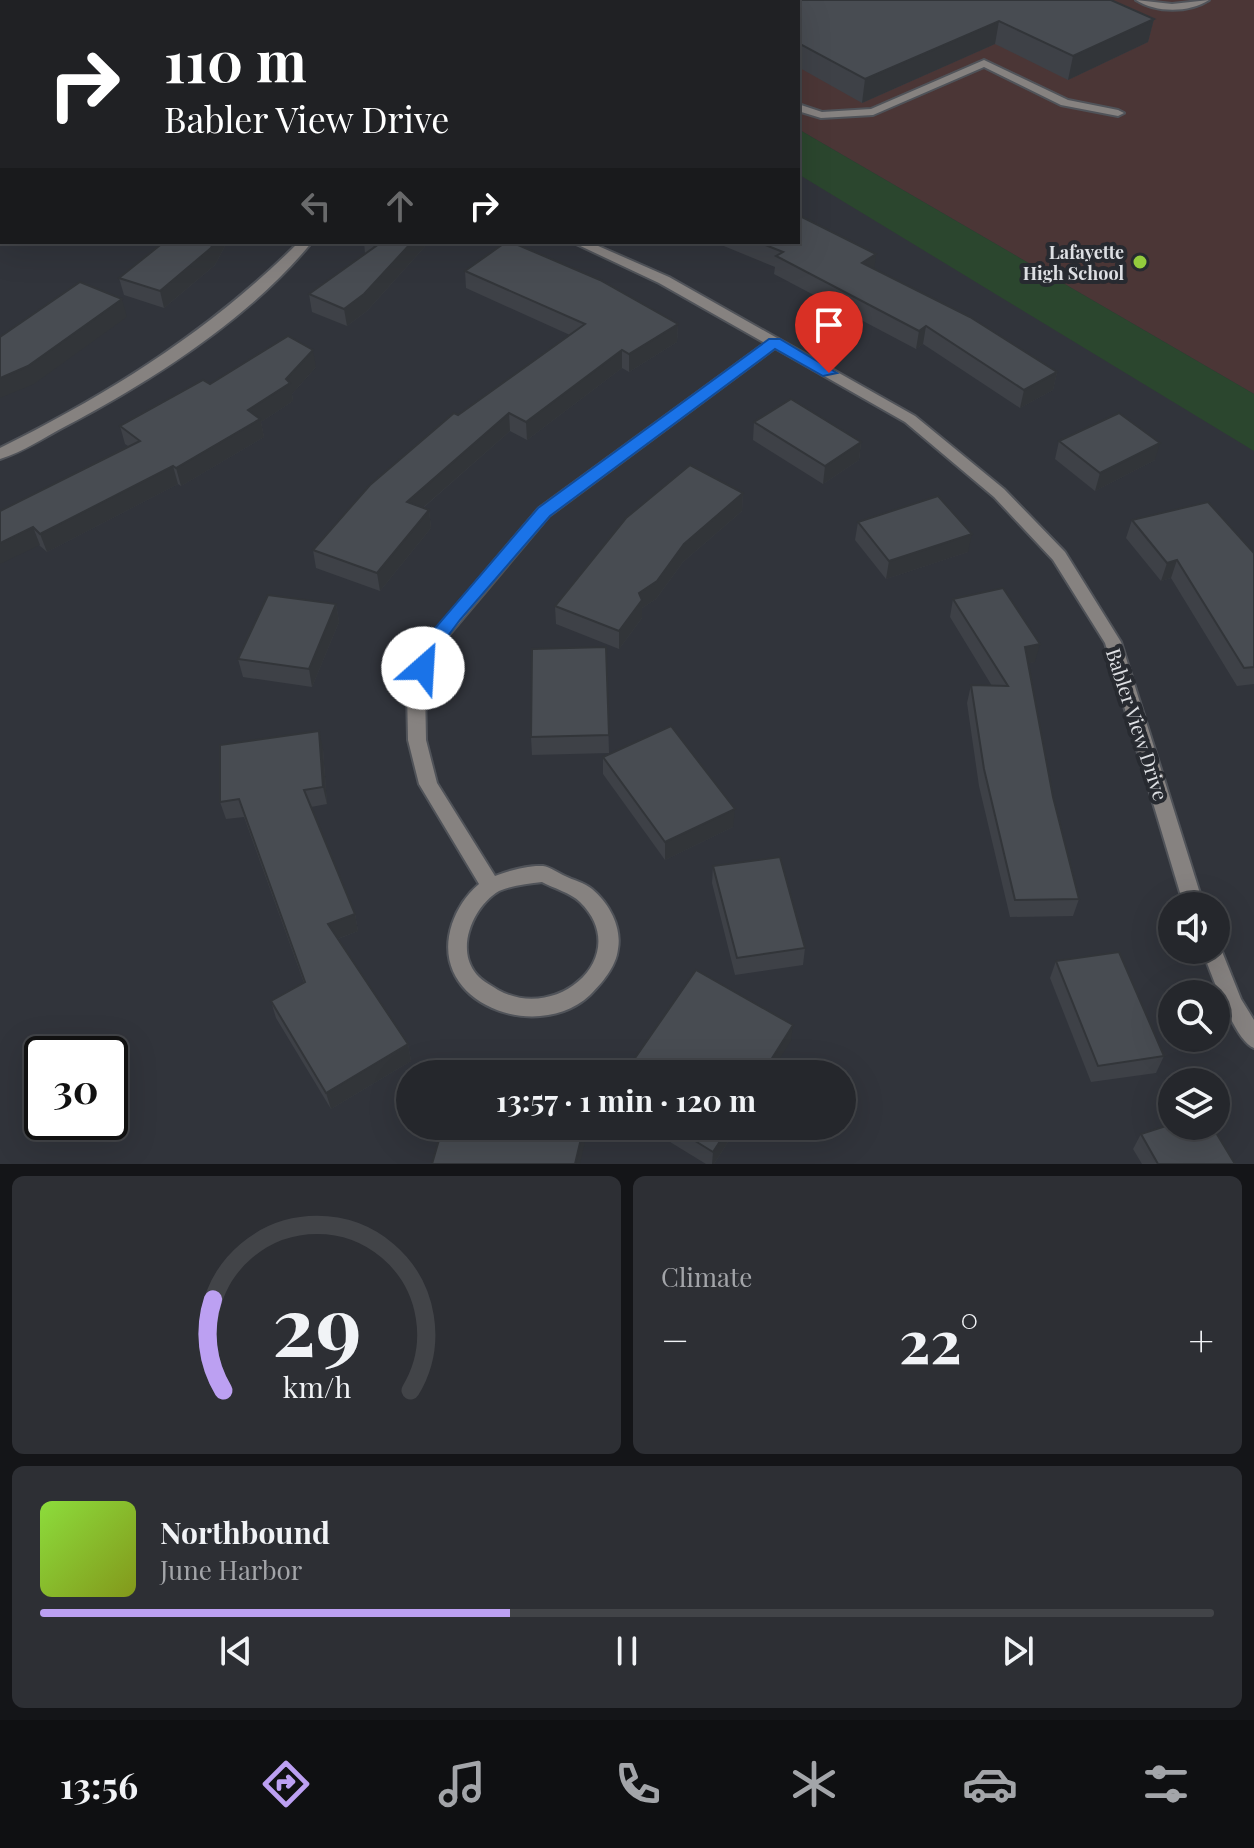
<!DOCTYPE html>
<html lang="en">
<head>
<meta charset="utf-8">
<style>
  :root { --surface:#25272c; --page:#2d2f34; --text:#f1f3f6; --muted:#a3a5a9; --line:#424448; --accent:#bca0f2 }
  body { margin:0; font-family:"Playfair Display",serif; background:var(--page); color:var(--text); height:100vh; display:flex; flex-direction:column; font-size:30px; white-space:nowrap }
  * { box-sizing:border-box; margin:0 }
  p { font-size:26px; color:var(--muted) }
  .icon { flex:none; width:44px; height:44px; fill:none; stroke:currentColor; stroke-width:2; stroke-linecap:round; stroke-linejoin:round }
  .map { position:relative; height:1164px; overflow:hidden }
  .details { display:flex; flex-direction:column; gap:12px; padding:12px; background:#141518; flex:1 }
  .details>* { flex:none }
  .hud { position:absolute; left:0px; top:0px; width:800px; height:244px; box-shadow:0 8px 32px #0002,0 0 0 2px var(--line); background:#202124; color:#fff; overflow:hidden }
  .buttons { position:absolute; left:1158px; top:892px; display:grid; gap:16px }
  .buttons a { display:grid; place-items:center; width:72px; height:72px; border-radius:50%; background:var(--surface); box-shadow:0 8px 32px #0002,0 0 0 2px var(--line); font-size:40px }
  .speed { position:absolute; left:24px; top:1036px; display:flex; gap:16px; font-size:40px; font-weight:700; text-align:center }
  .speed>* { display:grid; place-content:center; width:104px; height:104px; border-radius:50%; background:var(--surface); box-shadow:0 8px 32px #0002,0 0 0 2px var(--line); line-height:1 }
  .speed .limit { border:4px solid #111; border-radius:12px; background:#fff; color:#111 }
  .pin { position:absolute; display:grid; place-items:center; width:68px; height:68px; color:#fff; margin:-82px -34px; border-radius:50% 50% 50% 0; rotate:-45deg; box-shadow:0 0 8px #0007 }
  .pin .icon { rotate:45deg }
  .me { position:absolute; width:88px; margin:-44px; rotate:26deg; stroke-linejoin:round; filter:drop-shadow(0 0 6px #0008) }
  .turn { display:flex; align-items:center; gap:28px; height:168px; padding:0 32px; font-size:36px }
  .turn .icon { width:104px; height:104px; stroke-width:2.5 }
  .turn b { display:block; font-size:56px; line-height:68px }
  .lanes { display:flex; align-items:center; height:76px; padding:0 32px; background:#0003; justify-content:center; gap:40px; direction:ltr }
  .lanes .off { opacity:.35 }
  .big { font-size:60px; font-weight:700; line-height:1.1 }
  .details .widget { flex:1; display:flex; flex-direction:column; justify-content:center; gap:12px; min-width:0; padding:0 28px; border-radius:12px; background:var(--page) }
  .details .dial { align-items:center; gap:0 }
  .dial svg { height:208px; overflow:visible; fill:none; stroke:var(--line); stroke-width:7; stroke-linecap:round; text-anchor:middle }
  .dial text { fill:var(--text); stroke:none }
  .song { display:flex; align-items:center; gap:24px }
  .cover { width:96px; height:96px; border-radius:12px; background:linear-gradient(135deg,hsl(90 70% 55%),hsl(70 70% 35%)) }
  .played { height:8px; border-radius:4px; background:linear-gradient(90deg,var(--accent) 40%,var(--line) 40%) }
  .keys { display:flex; justify-content:space-around; direction:ltr }
  .heat { display:flex; justify-content:space-between; align-items:center; font-size:44px; direction:ltr }
  .details .tiles { flex:1; display:grid; gap:12px; grid-template-columns:1fr 1fr }
  .widget:last-child { grid-column:span 2 }
  .trip { position:absolute; left:396px; top:1060px; width:460px; height:80px; border-radius:40px; background:var(--surface); box-shadow:0 8px 32px #0002,0 0 0 2px var(--line); font-weight:700; line-height:80px; text-align:center }
  .dock { display:flex; height:128px; justify-content:space-around; align-items:center; background:#0f1012; color:var(--muted) }
  .dock .icon { width:56px; height:56px }
  .dock .on { color:var(--accent) }
  .dock b { font-size:36px; color:var(--text) }
  .map>svg:first-child { display:block }
  .education { fill:#4b3636 }
  .green { fill:#2b462e }
  .lines { fill:none; stroke-linecap:round; stroke-linejoin:round }
  .service-casing { stroke:#505359; stroke-width:4 }
  .minor-casing { stroke:#505359; stroke-width:4 }
  .service { fill:#868280; fill-rule:evenodd }
  .minor { fill:#868280; fill-rule:evenodd }
  .wall { fill:#3e4147 }
  .shaded-wall { fill:#323539 }
  .building { fill:#484c52; stroke:#323539; stroke-width:2 }
  .route { fill:#1a73e8; stroke:#114b97; stroke-width:2 }
  .poi-dot { fill:#93cc3d; stroke:#272a30; stroke-width:3 }
  .labels { text-anchor:middle; dominant-baseline:central; stroke-width:8; stroke-linejoin:round; paint-order:stroke }
  .far-poi-label { font-size:18px; font-weight:bold; fill:#dddfe3; stroke:#272a30; text-anchor:end }
  .street-label { font-size:20px; fill:#dddfe3; stroke:#272a30 }
</style>
</head>
<body>
<div class="map">
<svg width="1254" height="1164" viewBox="0 0 1254 1164">
  <rect width="100%" height="100%" fill="#31343b"/>
  <!-- education -->
  <path class="education" d="M576 0H1254V394L798 129V2Z"/>
  <!-- green -->
  <path class="green" d="M798 129 1254 394V451L798 174Z"/>
  <g class="lines">
    <!-- service casing -->
    <g class="service-casing">
      <g id="service">
        <path d="M598 0H611L612 2H599Z"/>
        <path d="M1136 0 1172 4 1209 0C1189 13 1156 13 1136 0Z"/>
        <path d="M984 60 1068 100 1118 110 1124 113 1118 116 1061 105 984 67 873 115 821 118 798 111V104L822 112 871 109Z"/>
      </g>
    </g>
    <!-- minor casing -->
    <g class="minor-casing">
      <g id="minor">
        <path d="M285 0H302L303 2H286Z"/>
        <path d="M0 150 2 151V159L0 158Z"/>
        <path d="M299 242H312C249 319 153 380 66 426 45 437 23 452 0 459V448C111 393 211 330 299 242Z"/>
        <path d="M572 242H589L669 277 915 416 1004 489 1065 552 1121 642 1204 906H1184L1105 643 1053 560 994 497 905 422 775 348 549 516 438 648 425 689 426 740 437 783 495 876C508 871 528 865 543 866 550 867 558 873 565 876 573 880 585 883 592 889 609 903 622 927 618 949 616 967 602 983 590 995 538 1044 426 1004 452 924 457 909 466 895 479 884L419 784 408 740 407 689 422 646 539 508 765 343 659 283ZM542 882C553 888 571 893 580 902 634 955 558 1023 498 990 489 984 480 980 474 971 456 945 475 905 499 891 512 885 528 884 542 882Z"/>
        <path d="M1216 943 1219 944 1241 999 1254 1020V1048C1234 1041 1211 972 1202 950H1216Z"/>
      </g>
    </g>
    <!-- service -->
    <use href="#service" class="service"/>
    <!-- minor -->
    <use href="#minor" class="minor"/>
  </g>
  <!-- wall -->
  <g class="wall">
    <path d="M415 0H465L469 2H416Z"/>
    <path d="M692 0H1111L1154 19 1148 42 1068 80 995 44 862 103 798 67V2H692Z"/>
    <path d="M0 172 2 173V224H0Z"/>
    <path d="M164 242H227L215 265 164 308 124 295 119 278Z"/>
    <path d="M364 242H429L367 311 347 326 312 312 309 294 365 254Z"/>
    <path d="M714 242H798L874 269 1057 372 1053 390 1020 408 923 344 916 349 774 274 775 267Z"/>
    <path d="M465 271 678 324 677 342 629 372 622 368 527 440 510 431 423 508 429 510 431 528 380 591 316 568 313 550 458 415 570 335 466 288Z"/>
    <path d="M316 367 292 394 293 401 261 422 264 437 181 486 178 484 47 552 0 511 128 446 125 444 120 426 210 384Z"/>
    <path d="M754 422 861 442 859 460 823 484 753 440Z"/>
    <path d="M1059 441 1155 460 1095 491 1055 459Z"/>
    <path d="M743 493 742 511 683 562 656 599 642 608V618L619 649 556 624 555 606Z"/>
    <path d="M1132 520 1254 553V684L1237 686 1171 578 1161 581 1126 538Z"/>
    <path d="M858 522 968 552 886 579 855 540Z"/>
    <path d="M953 599 1035 662 1028 663 1053 797 1079 899 1073 916 1010 917 979 786 967 703 971 685 992 686 950 617Z"/>
    <path d="M336 604 339 622 312 687 243 677 238 659Z"/>
    <path d="M606 647 609 753 532 755 531 737Z"/>
    <path d="M323 749 327 804 311 807 355 914 358 931 338 939 408 1044 411 1061 331 1109 276 1018 271 1001 304 983 244 817 226 819 220 802Z"/>
    <path d="M603 757 733 827 665 860 603 774Z"/>
    <path d="M713 866 805 948 803 965 735 975 712 883Z"/>
    <path d="M1056 961 1164 1056 1156 1073 1091 1082 1050 978Z"/>
    <path d="M644 1126H738L714 1164H706Z"/>
    <path d="M1141 1134 1235 1164H1142L1133 1149Z"/>
  </g>
  <!-- shaded-wall -->
  <g class="shaded-wall">
    <rect x="0" y="18" width="2" height="16"/>
    <path d="M1154 19 1148 42 1068 80 1073 56Z"/>
    <path d="M999 21 995 44 862 103 865 79Z"/>
    <path d="M214 242H227L215 265 164 308 160 291Z"/>
    <path d="M412 242H429L367 311 347 326 344 309Z"/>
    <path d="M876 254 874 272 862 263Z"/>
    <path d="M122 299 127 317 34 384 0 398V378Z"/>
    <path d="M678 324 677 342 629 372V354Z"/>
    <path d="M926 326 923 344 916 349 919 331Z"/>
    <path d="M313 350 316 367 292 394 293 401 261 422 264 437 181 486 176 468 286 379Z"/>
    <path d="M622 350V368L527 440 526 422Z"/>
    <path d="M1057 372 1053 390 1020 408 1024 390Z"/>
    <path d="M509 413 510 431 409 520 407 502Z"/>
    <path d="M861 442 859 460 823 484 825 466Z"/>
    <path d="M1160 443 1155 460 1095 491 1100 473Z"/>
    <path d="M173 466 178 484 47 552 40 534Z"/>
    <path d="M743 493 742 511 683 562 656 599 642 608V618L619 649V631L639 593 684 544Z"/>
    <path d="M429 510 431 528 380 591 377 573Z"/>
    <path d="M33 527 40 545 0 564V543Z"/>
    <path d="M972 534 968 552 886 579 889 561Z"/>
    <path d="M1177 560 1171 578 1161 581 1167 563Z"/>
    <path d="M336 604 339 622 312 687 309 669Z"/>
    <path d="M1040 644 1035 662 1020 665 1025 647Z"/>
    <path d="M319 731 323 749 327 804 323 787Z"/>
    <path d="M735 809 733 827 665 860V842Z"/>
    <path d="M355 914 358 931 332 941 328 924Z"/>
    <path d="M793 1025 791 1041 770 1074H762Z"/>
    <path d="M408 1044 411 1061 331 1109 326 1093Z"/>
    <path d="M584 1126 585 1142 580 1164H575Z"/>
    <path d="M730 1126H738L714 1164H712L713 1152Z"/>
  </g>
  <!-- building -->
  <g class="building">
    <path d="M0 0H154V2H2V18H0Z"/>
    <path d="M426 0H465L469 2H428Z"/>
    <path d="M720 0H1111L1154 19 1073 56 999 21 865 79 798 43V2H724Z"/>
    <path d="M0 172 2 173V208H0Z"/>
    <path d="M798 215 876 254 862 263 970 317 1057 372 1024 390 926 326 919 331 776 256 783 252 758 242H798Z"/>
    <path d="M164 242H214L211 248 160 291 119 278Z"/>
    <path d="M364 242H412L364 294 344 309 309 294 376 246Z"/>
    <path d="M506 242H511L600 280 678 324 629 354 622 350 526 422 509 413 407 502 429 510 377 573 313 550 370 485 454 413 458 415 585 324 465 271Z"/>
    <path d="M80 282 122 299 28 366 0 378V337Z"/>
    <path d="M288 336 313 350 286 379 290 383 248 410 260 419 176 468 173 466 40 534 33 527 0 543V511L140 441 120 426 203 380 210 384Z"/>
    <path d="M791 399 861 442 825 466 754 422Z"/>
    <path d="M1119 413 1160 443 1100 473 1059 441Z"/>
    <path d="M690 465 743 493 684 544 657 581 639 593 642 600 619 631 555 606 626 518Z"/>
    <path d="M938 496 972 534 889 561 858 522Z"/>
    <path d="M1208 502 1254 553V667L1244 668 1177 560 1167 563 1132 520Z"/>
    <path d="M1003 588 1040 644 1025 647 1053 797 1079 899 1015 900 984 769 971 685 1008 686 953 599Z"/>
    <path d="M268 595 336 604 309 669 238 659Z"/>
    <path d="M606 647 609 735 531 737 532 649Z"/>
    <path d="M671 726 735 809 665 842 603 757Z"/>
    <path d="M319 731 323 787 304 790 355 914 328 924 408 1044 326 1093 271 1001 305 982 239 799 220 802V745Z"/>
    <path d="M780 857 805 948 737 958 713 866Z"/>
    <path d="M1119 952 1164 1056 1098 1066 1056 961Z"/>
    <path d="M696 970 793 1025 762 1074H624Z"/>
    <path d="M1172 1124V1126H1212L1235 1164H1158L1141 1134Z"/>
    <path d="M443 1126H584L575 1164H432Z"/>
    <path d="M671 1126H730L713 1152Z"/>
  </g>
  <!-- route -->
  <path class="route" d="M769 339H780L837 373 823 376 775 349 550 516 460 620 439 648 430 673H416L414 668 424 641 538 508Z"/>
  <!-- markers -->
  <circle class="poi-dot" cx="1140" cy="262" r="8"/>
  <g class="labels">
    <!-- far-poi labels -->
    <g class="far-poi-label">
      <text x="1124" y="252">Lafayette<tspan x="1124" dy="21">High School</tspan></text>
    </g>
    <!-- street labels -->
    <g class="street-label">
      <text transform="translate(1138 724) rotate(72)">Babler View Drive</text>
    </g>
  </g>
</svg>
<div class="buttons">
<a><svg class="icon" aria-label="sound" viewBox="0 0 24 24"><path d="M4 9h4l5-4v14l-5-4H4zM17 9q2 3 0 6"/></svg></a>
<a><svg class="icon" aria-label="search" viewBox="0 0 24 24"><circle cx="10" cy="10" r="6"/><path d="M15 15l6 6"/></svg></a>
<a><svg class="icon" aria-label="layers" viewBox="0 0 24 24"><path d="M12 4l9 5-9 5-9-5zM3 14l9 5 9-5"/></svg></a>
</div>
<div class="speed"><div class="limit">30</div></div>
<div class="pin" style="left:829px;top:373px;background:#d93025"><svg class="icon" aria-label="arrive" viewBox="0 0 24 24"><path d="M6 21V4h12l-3 4 3 4H6"/></svg></div>
<svg class="me" style="left:423px;top:668px" viewBox="-20 -20 40 40"><circle r="19" fill="#fff"/><path d="M0-13L10 11 0 6-10 11z" fill="#1a73e8"/></svg>
<div class="trip">13:57 · 1 min · 120 m</div>
<div class="hud">
<div class="turn"><svg class="icon" aria-label="right" viewBox="0 0 24 24"><path d="M7 20v-9h11M14 6l5 5-5 5"/></svg><div><b>110 m</b>Babler View Drive</div></div>
<div class="lanes"><svg class="icon off" aria-label="left" viewBox="0 0 24 24"><path d="M17 20v-9H6M10 6l-5 5 5 5"/></svg><svg class="icon off" aria-label="ahead" viewBox="0 0 24 24"><path d="M12 20V5M6 11l6-6 6 6"/></svg><svg class="icon" aria-label="right" viewBox="0 0 24 24"><path d="M7 20v-9h11M14 6l5 5-5 5"/></svg></div>
</div>
</div>
<section class="details">
<div class="tiles">
<div class="widget dial"><svg viewBox="0 0 100 80">
<path d="M14 69A42 42 0 1 1 86 69"/>
<path d="M14 69A42 42 0 0 1 10 34" stroke="#bca0f2"/>
<text x="50" y="56" font-size="32" font-weight="700">29</text>
<text x="50" y="72" font-size="11">km/h</text>
</svg></div>
<div class="widget"><p>Climate</p>
<div class="heat"><a>−</a><b class="big">22°</b><a>+</a></div>
</div>
<div class="widget">
<div class="song"><i class="cover"></i><div><b>Northbound</b><p>June Harbor</p></div></div>
<div class="played"></div>
<div class="keys"><svg class="icon" aria-label="previous" viewBox="0 0 24 24"><path d="M18 5L8 12l10 7zM5 5v14"/></svg><svg class="icon" aria-label="pause" viewBox="0 0 24 24"><path d="M8 5v14M16 5v14"/></svg><svg class="icon" aria-label="next" viewBox="0 0 24 24"><path d="M6 5l10 7-10 7zM19 5v14"/></svg></div>
</div>
</div>
</section>
<nav class="dock">
<b>13:56</b>
<svg class="icon on" aria-label="directions" viewBox="0 0 24 24"><path d="M12 3l9 9-9 9-9-9zM9 14v-3h6M13 9l2 2-2 2"/></svg>
<svg class="icon" aria-label="music" viewBox="0 0 24 24"><path d="M9 18V5l10-2v13"/><circle cx="6" cy="18" r="3"/><circle cx="16" cy="16" r="3"/></svg>
<svg class="icon" aria-label="phone" viewBox="0 0 24 24"><path d="M5 4h4l2 5-3 2q2 4 5 5l2-3 5 2v4C11 20 4 13 5 4z"/></svg>
<svg class="icon" aria-label="climate" viewBox="0 0 24 24"><path d="M12 3v18M4 7l16 10M4 17L20 7"/></svg>
<svg class="icon" aria-label="car" viewBox="0 0 24 24"><path d="M5 17H2v-5l4-1 3-4h7l3 4 3 1v5h-3M9 17h6M6 11h13"/><circle cx="7" cy="17" r="2"/><circle cx="17" cy="17" r="2"/></svg>
<svg class="icon" aria-label="filters" viewBox="0 0 24 24"><path d="M4 7h16M4 17h16"/><circle cx="9" cy="7" r="2"/><circle cx="15" cy="17" r="2"/></svg>
</nav>
</body>
</html>
